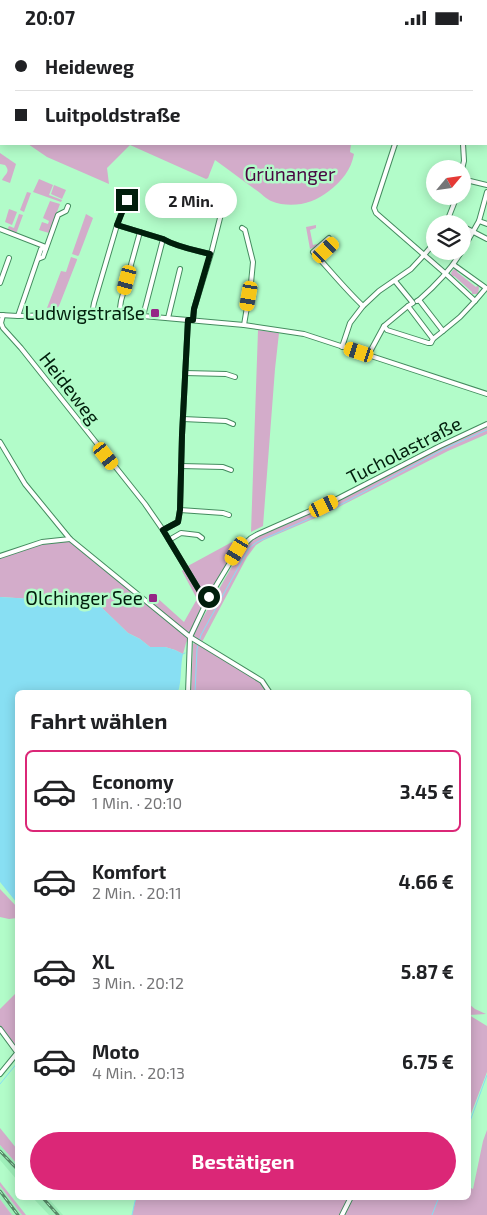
<!DOCTYPE html>
<html lang="de">
<head>
<meta charset="utf-8">
<style>
	:root { --surface:#fff; --page:#f6f6f6; --text:#202124; --muted:#757577; --line:#e0e0e0; --accent:#db2777 }
	body { margin:0; font-family:"Exo 2",sans-serif; background:var(--page); color:var(--text); height:100vh; display:flex; flex-direction:column; font-size:19px; white-space:nowrap }
	* { box-sizing:border-box; margin:0 }
	p { font-size:16px; color:var(--muted) }
	.icon { flex:none; width:28px; height:28px; fill:none; stroke:currentColor; stroke-width:2; stroke-linecap:round; stroke-linejoin:round }
	.map { position:relative; flex:1; overflow:hidden }
	.details { position:absolute; left:15px; top:655px; width:456px; height:510px; display:flex; flex-direction:column; background:var(--surface); border-radius:8px; box-shadow:0 2px 12px #0003 }
	.details>* { flex:none }
	.guide { position:absolute; left:0px; top:0px; width:488px; height:110px; box-shadow:0 2px 12px #0003; display:grid; align-content:center; height:110px; padding:0 15px; background:var(--surface) }
	.needle { width:32px; rotate:61deg }
	.fabs { position:absolute; left:426px; top:125px; display:grid; gap:10px }
	.fabs a { display:grid; place-items:center; width:45px; height:45px; border-radius:50%; background:var(--surface); box-shadow:0 2px 12px #0003; font-size:25px }
	.end { position:absolute; width:22px; height:22px; margin:-11px; border:6px solid #011e0c; background:#fff; box-shadow:0 0 0 2px #fff }
	.from { border-radius:50% }
	.bubble { position:absolute; height:35px; border-radius:18px; background:var(--surface); box-shadow:0 2px 12px #0003; font-size:16px; font-weight:700; line-height:35px; text-align:center }
	.car { position:absolute; width:15px; height:30px; margin:-15px -8px; border-radius:6px; box-shadow:0 0 4px 1px #0007; background:linear-gradient(#f5c518 24%,#345 0 40%,#f5c518 0 76%,#345 0 86%,#f5c518 0) }
	.guide b { display:flex; align-items:center; gap:18px; height:48px; font-size:19px }
	.guide b+b { border-top:1px solid var(--line) }
	.guide i { width:12px; height:12px; background:var(--text) }
	ul { padding:0; list-style:none }
	li { display:flex; align-items:center; gap:15px; height:82px; margin:0 10px 8px; padding:0 5px; border:2px solid transparent; border-radius:8px }
	li div { flex:1 }
	li b { display:block; font-size:19px }
	li em { font-style:normal; font-weight:700 }
	li.current { border-color:var(--accent) }
	li>.icon { width:45px; height:45px; stroke-width:1.5 }
	h2 { padding:0 15px; font-size:22px; line-height:60px }
	.primary-button { display:flex; gap:10px; margin-top:auto; padding:10px 15px }
	.primary-button a { flex:1; height:58px; border-radius:30px; background:var(--accent); color:#fff; font-size:20px; font-weight:700; line-height:58px; text-align:center }
	.status { display:flex; justify-content:space-between; align-items:center; height:35px; padding:0 25px; background:var(--surface); direction:ltr }
	.status svg { height:14px; fill:currentColor }
	.map>svg:first-child { display:block }
	.built { fill:#9ff0ba }
	.green { fill:#d3acca }
	.water { fill:#88dff3 }
	.lines { fill:none; stroke-linecap:round; stroke-linejoin:round }
	.stream { stroke:#88dff3; stroke-width:1 }
	.street-casing { stroke:#448c5f; stroke-width:6 }
	.street { stroke:#fff; stroke-width:4 }
	.rail-casing { stroke:#578a68; stroke-width:3 }
	.rail { stroke:#b2fcc9; stroke-width:1; stroke-dasharray:4; stroke-linecap:butt }
	.route { stroke:#011e0c; stroke-width:6 }
	.poi-dot { fill:#952686; stroke:#b2fcc9; stroke-width:2 }
	.labels { text-anchor:middle; stroke-width:5; stroke-linejoin:round; paint-order:stroke }
	.park-label { font-size:19px; fill:#480540; stroke:#b2fcc9 }
	.poi-label { font-size:19px; fill:#011e0c; stroke:#b2fcc9; text-anchor:end }
	.street-label { font-size:19px; fill:#011e0c; stroke:#b2fcc9 }
</style>
</head>
<body>
<div class="status"><b>20:07</b><svg viewBox="0 0 49 12"><path d="M0 12V9h3v3zM5 12V6h3v6zM10 12V3h3v9zM15 12V0h3v12zM26 1h20v11H26zM47 4h2v5h-2z"/></svg></div>
<div class="map">
<svg width="487" height="1180" viewBox="0 0 487 1180">
	<rect width="100%" height="100%" fill="#b2fcc9"/>
	<g class="built">
		<path d="M0,1110L17,1129V1145L0,1125Z"/>
		<path d="M0,1151L22,1180H12L0,1164Z"/>
		<path d="M33,1163H48L63,1180H49Z"/>
	</g>
	<g class="green">
		<rect x="0" y="8" width="1" height="82"/>
		<path d="M28,109H351L350,117L354,119C351,135 342,146 329,156C313,169 291,174 271,166C266,164 261,158 256,155C242,145 229,135 215,125L208,143L206,144L130,110L107,133L109,149L47,122Z"/>
		<path d="M0,118L16,129L10,148L2,145C5,139 11,137 5,130L0,129Z"/>
		<path d="M39,144L53,150L49,160L62,165L61,167L33,157Z"/>
		<path d="M54,150L66,155L62,164L51,159Z"/>
		<path d="M27,157L31,158L24,177L20,175Z"/>
		<path d="M50,166L60,169L49,198L39,195L42,187L48,189L49,186L43,183Z"/>
		<path d="M9,174L17,177L12,190L5,187Z"/>
		<path d="M19,179L23,180L16,199L7,195L9,191L14,193Z"/>
		<path d="M86,179L93,183L79,220L78,221L72,219Z"/>
		<path d="M316,190V193L310,195L313,210L317,209V211L310,214L306,192Z"/>
		<path d="M71,222L77,224V225L59,271L57,273H47L61,236L66,237Z"/>
		<path d="M455,234L458,235L457,237L476,252L478,250L479,253L478,259H472V257L454,241L452,242L451,238L453,235Z"/>
		<path d="M258,295L279,298L275,334L263,491L251,497Z"/>
		<path d="M487,391V399L448,416L327,478L264,505L256,510L247,522L202,607L194,602L193,600L239,519L247,509L254,503L301,483L456,405Z"/>
		<path d="M70,504L145,565L154,560L184,587L197,564L182,536L186,532L232,507L237,516L208,564L186,608L183,619L175,615L165,612H150L140,604L128,598L97,568L0,562V521L42,507Z"/>
		<path d="M197,606L262,646L270,658H191L193,609Z"/>
		<path d="M0,854L17,872V883L9,884L0,882Z"/>
		<path d="M17,957L18,1013L16,1015L0,993V974Z"/>
		<path d="M469,969L475,974L486,979L469,980L487,991V1037L469,1084Z"/>
		<path d="M0,1093L17,1114V1129L0,1110Z"/>
		<path d="M487,1095V1180H132L136,1163L469,1162V1152L473,1154L483,1106Z"/>
		<path d="M0,1147L26,1180H22L0,1151Z"/>
		<path d="M0,1164L12,1180H0Z"/>
	</g>
	<path class="water" d="M0,562L97,568L128,598L140,604L150,612H165L175,615L183,619C180,632 182,645 178,657L18,658L17,868L0,847Z"/>
	<g class="lines">
		<g class="stream">
			<path d="M183,619L185,618"/>
			<path d="M195,658L197,614L201,600L249,513L257,507L338,471L446,413L487,395"/>
			<path d="M0,1049L18,1027"/>
			<path d="M469,1089L487,1040"/>
			<path d="M132,1180L136,1162"/>
			<path d="M432,1180L439,1162"/>
		</g>
		<defs>
			<g id="street">
				<path d="M440,0V1"/>
				<path d="M128,1V0"/>
				<path d="M292,1V0"/>
				<path d="M314,1L315,0"/>
				<path d="M341,1V0"/>
				<path d="M365,1V0"/>
				<path d="M387,1V0"/>
				<path d="M486,36H487"/>
				<path d="M486,44H487"/>
				<path d="M486,66L487,68"/>
				<path d="M486,96H487"/>
				<path d="M395,109L374,173L376,178L446,239L475,266L460,282L443,296"/>
				<path d="M462,134L464,126L463,109"/>
				<path d="M462,144L487,150"/>
				<path d="M449,184L458,189"/>
				<path d="M479,186L487,189"/>
				<path d="M446,189L457,161"/>
				<path d="M117,190L163,204C177,212 194,215 210,219"/>
				<path d="M462,191L487,204"/>
				<path d="M242,193L245,195L253,227L251,248L244,290"/>
				<path d="M0,194L46,212"/>
				<path d="M462,216L479,186L487,157"/>
				<path d="M318,222L333,208L329,203L313,217C330,235 345,254 363,271"/>
				<path d="M38,224L43,222L58,180L66,176L68,171"/>
				<path d="M454,230L486,253L475,266"/>
				<path d="M0,248L9,223"/>
				<path d="M419,265C436,250 450,236 462,216"/>
				<path d="M417,266L419,265L443,296L433,304"/>
				<path d="M92,279L94,268L117,190L126,166L133,162"/>
				<path d="M0,280L18,281L92,279L143,281L244,290L304,299L487,359"/>
				<path d="M3,280L1,288L3,293L21,313L145,469L163,495L202,560L208,564"/>
				<path d="M119,280L121,266L140,197"/>
				<path d="M18,281L41,214L46,213"/>
				<path d="M143,281L163,204"/>
				<path d="M168,283L180,234"/>
				<path d="M193,285L194,274L212,215L221,179"/>
				<path d="M384,291L387,295L428,308H431L433,304L408,271L413,268L395,246"/>
				<path d="M342,312L350,288L363,271L379,256L411,234L424,220L435,207"/>
				<path d="M371,315L384,291L408,271"/>
				<path d="M185,338L226,339L235,342"/>
				<path d="M183,384L226,386L233,389"/>
				<path d="M0,407L25,449L70,504L190,602L262,646L270,658"/>
				<path d="M181,431L223,432L231,435"/>
				<path d="M180,475L223,478L229,480"/>
				<path d="M163,495L178,487L180,475L182,400L188,285"/>
				<path d="M169,505L181,498L198,500L202,503"/>
				<path d="M0,521L42,507L70,504"/>
				<path d="M188,658L190,602L208,564L237,516L251,503L258,499L335,465L440,411L487,389"/>
				<path d="M0,994L17,1017"/>
				<path d="M0,1039L18,1017"/>
				<path d="M342,1180L351,1162"/>
			</g>
		</defs>
		<use href="#street" class="street-casing"/>
		<use href="#street" class="street"/>
		<defs>
			<g id="rail">
				<path d="M0,1116L18,1135"/>
				<path d="M0,1156L18,1180"/>
				<path d="M42,1162L58,1180"/>
			</g>
		</defs>
		<use href="#rail" class="rail-casing"/>
		<use href="#rail" class="rail"/>
	</g>
	<g class="lines">
		<path class="route" d="M127,165L117,190L163,204C177,212 194,215 210,219L194,274L193,285H188L182,400L180,475L178,487L163,495L202,560L208,564L209,562"/>
	</g>
	<g class="poi-dot">
		<rect x="150" y="273" width="10" height="10" rx="2.5"/>
		<rect x="148" y="558" width="10" height="10" rx="2.5"/>
	</g>
	<g class="labels">
		<g class="park-label">
			<text x="290" y="146">Grünanger</text>
		</g>
		<g class="poi-label">
			<text x="145" y="285">Ludwigstraße</text>
			<text x="143" y="570">Olchinger See</text>
		</g>
		<g class="street-label">
			<text transform="translate(70 353) rotate(52)" y="7">Heideweg</text>
			<text transform="translate(404 415) rotate(-27)" y="7">Tucholastraße</text>
		</g>
	</g>
</svg>
<div class="fabs">
<a><svg class="needle" viewBox="-14 -14 28 28"><path d="M0-13l5 13h-10z" fill="#e53935"/><path d="M0 13l5-13h-10z" fill="#757577"/></svg></a>
<a><svg class="icon" aria-label="layers" viewBox="0 0 24 24"><path d="M12 4l9 5-9 5-9-5zM3 14l9 5 9-5"/></svg></a>
</div>
<i class="end from" style="left:209px;top:562px"></i>
<i class="end" style="left:127px;top:165px"></i>
<div class="bubble" style="left:145px;top:148px;width:92px">2 Min.</div>
<i class="car" style="left:326px;top:215px;rotate:47deg"></i>
<i class="car" style="left:127px;top:245px;rotate:195deg"></i>
<i class="car" style="left:249px;top:261px;rotate:190deg"></i>
<i class="car" style="left:359px;top:317px;rotate:288deg"></i>
<i class="car" style="left:106px;top:421px;rotate:142deg"></i>
<i class="car" style="left:324px;top:471px;rotate:64deg"></i>
<i class="car" style="left:237px;top:516px;rotate:211deg"></i>
<div class="guide">
<b><i class="from"></i>Heideweg</b>
<b><i></i>Luitpoldstraße</b>
</div>
<section class="details">
<h2>Fahrt wählen</h2>
<ul>
<li class="current"><svg class="icon" aria-label="car" viewBox="0 0 24 24"><path d="M5 17H2v-5l4-1 3-4h7l3 4 3 1v5h-3M9 17h6M6 11h13"/><circle cx="7" cy="17" r="2"/><circle cx="17" cy="17" r="2"/></svg><div><b>Economy</b><p>1 Min. · 20:10</p></div><em>3.45 €</em></li>
<li><svg class="icon" aria-label="car" viewBox="0 0 24 24"><path d="M5 17H2v-5l4-1 3-4h7l3 4 3 1v5h-3M9 17h6M6 11h13"/><circle cx="7" cy="17" r="2"/><circle cx="17" cy="17" r="2"/></svg><div><b>Komfort</b><p>2 Min. · 20:11</p></div><em>4.66 €</em></li>
<li><svg class="icon" aria-label="car" viewBox="0 0 24 24"><path d="M5 17H2v-5l4-1 3-4h7l3 4 3 1v5h-3M9 17h6M6 11h13"/><circle cx="7" cy="17" r="2"/><circle cx="17" cy="17" r="2"/></svg><div><b>XL</b><p>3 Min. · 20:12</p></div><em>5.87 €</em></li>
<li><svg class="icon" aria-label="car" viewBox="0 0 24 24"><path d="M5 17H2v-5l4-1 3-4h7l3 4 3 1v5h-3M9 17h6M6 11h13"/><circle cx="7" cy="17" r="2"/><circle cx="17" cy="17" r="2"/></svg><div><b>Moto</b><p>4 Min. · 20:13</p></div><em>6.75 €</em></li>
</ul>
<div class="primary-button"><a>Bestätigen</a></div>
</section>
</div>
</body>
</html>
